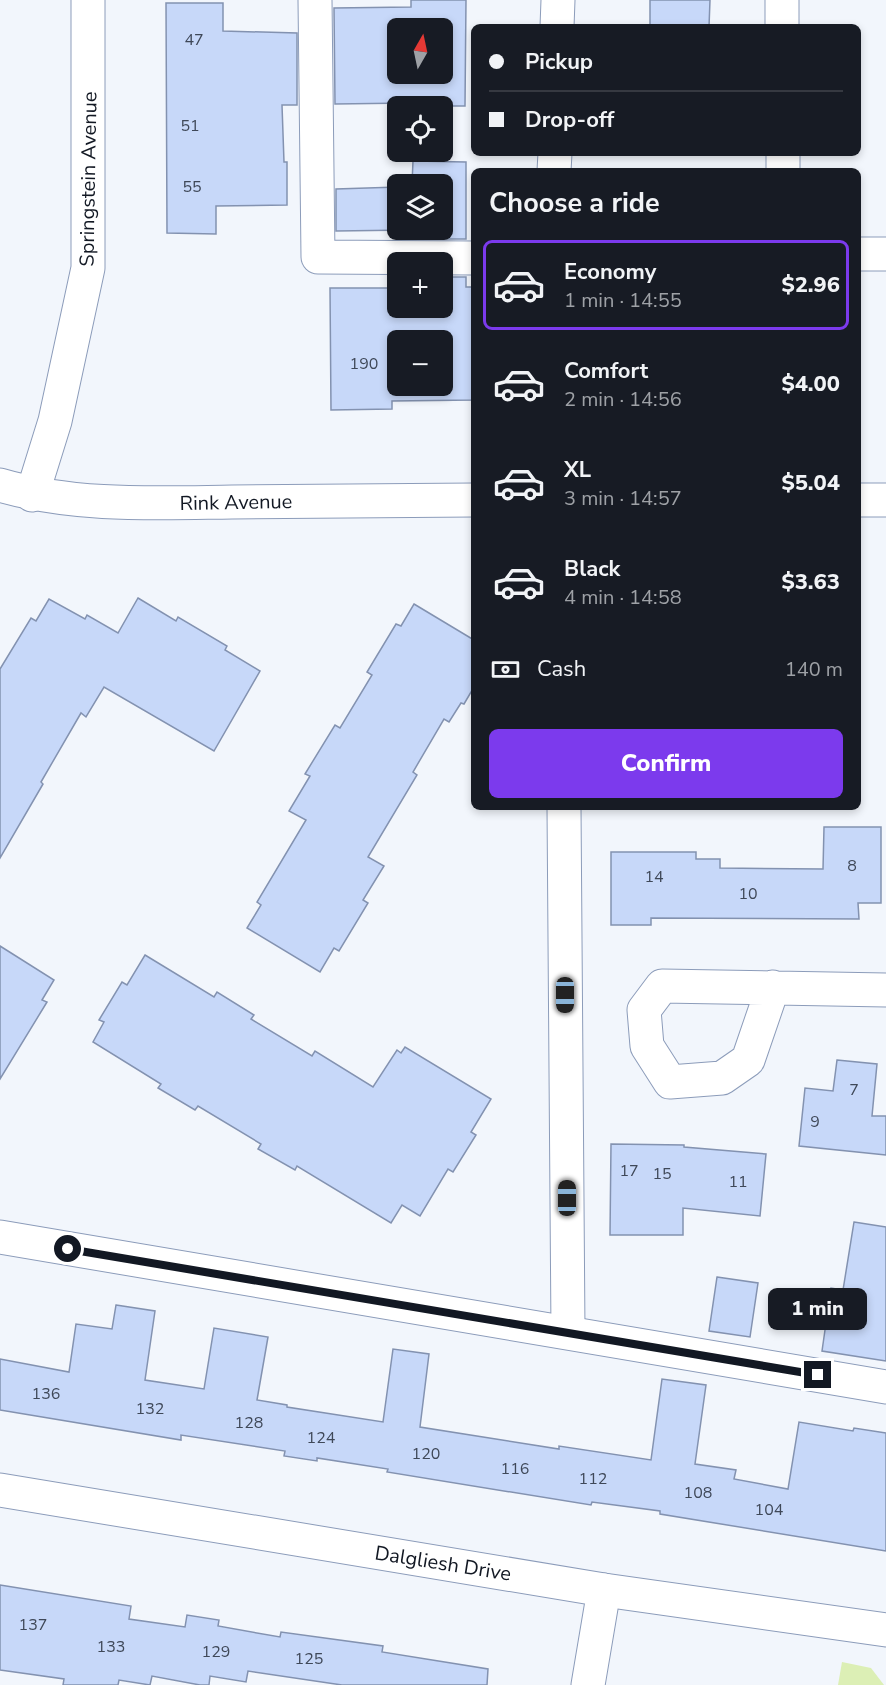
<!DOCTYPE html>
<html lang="en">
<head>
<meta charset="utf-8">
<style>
	:root { --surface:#171b24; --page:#20242c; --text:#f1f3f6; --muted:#9ea1a6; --line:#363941; --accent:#7c3aed }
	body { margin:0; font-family:"Nunito Sans",sans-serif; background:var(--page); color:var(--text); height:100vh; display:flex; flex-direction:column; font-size:22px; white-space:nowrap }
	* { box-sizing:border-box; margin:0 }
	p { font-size:20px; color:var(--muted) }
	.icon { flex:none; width:33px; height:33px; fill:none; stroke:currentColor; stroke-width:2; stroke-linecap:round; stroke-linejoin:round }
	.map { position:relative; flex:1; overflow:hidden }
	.details { position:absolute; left:471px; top:168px; width:390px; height:642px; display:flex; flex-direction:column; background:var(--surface); border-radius:9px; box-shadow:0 3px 9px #0003 }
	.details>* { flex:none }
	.hud { position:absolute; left:471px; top:24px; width:390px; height:132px; border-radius:9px; box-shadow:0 3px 9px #0003; display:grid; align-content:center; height:132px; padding:0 18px; background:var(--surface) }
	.needle { width:39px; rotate:9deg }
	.buttons { position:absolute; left:387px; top:18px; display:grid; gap:12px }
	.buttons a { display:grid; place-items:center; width:66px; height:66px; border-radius:9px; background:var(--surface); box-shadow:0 3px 9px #0003; font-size:30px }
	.end { position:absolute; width:27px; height:27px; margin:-14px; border:8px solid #121823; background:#fff; box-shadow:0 0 0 3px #fff }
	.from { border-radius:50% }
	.bubble { position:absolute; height:42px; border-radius:9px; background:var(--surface); box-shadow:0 3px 9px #0003; font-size:20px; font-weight:800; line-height:42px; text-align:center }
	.car { position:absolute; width:18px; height:36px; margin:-18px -9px; border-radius:8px; box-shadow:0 0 4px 2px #0007; background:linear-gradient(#222 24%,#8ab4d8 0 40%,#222 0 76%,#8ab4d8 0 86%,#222 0) }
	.hud b { display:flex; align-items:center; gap:21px; height:57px; font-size:22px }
	.hud b+b { border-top:2px solid var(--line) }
	.hud i { width:15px; height:15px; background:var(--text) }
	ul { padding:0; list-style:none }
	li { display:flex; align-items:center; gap:18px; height:90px; margin:0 12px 9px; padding:0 6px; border:3px solid transparent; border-radius:9px }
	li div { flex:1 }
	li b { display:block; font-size:22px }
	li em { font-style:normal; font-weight:800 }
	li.active { border-color:var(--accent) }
	li>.icon { width:54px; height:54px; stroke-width:1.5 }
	h2 { padding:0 18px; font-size:27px; line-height:72px }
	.pay { display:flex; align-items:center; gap:15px; height:66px; padding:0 18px; font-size:22px }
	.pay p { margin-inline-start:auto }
	.cta { display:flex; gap:12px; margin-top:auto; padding:12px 18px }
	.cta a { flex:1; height:69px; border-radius:9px; background:var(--accent); color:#fff; font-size:24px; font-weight:800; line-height:69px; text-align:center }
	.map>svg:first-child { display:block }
	.grass { fill:#dcefb5 }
	.building { fill:#c7d8f9; stroke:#8392b0; stroke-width:1.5; fill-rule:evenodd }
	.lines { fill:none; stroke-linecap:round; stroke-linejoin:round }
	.minor-casing { stroke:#8c9cba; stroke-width:35 }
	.minor { stroke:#fff; stroke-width:33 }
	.route { stroke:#121823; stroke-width:8 }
	.labels { text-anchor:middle; stroke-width:5; stroke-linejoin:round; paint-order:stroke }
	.number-label { font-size:16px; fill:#3f4858 }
	.street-label { font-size:20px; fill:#121823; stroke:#fff }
</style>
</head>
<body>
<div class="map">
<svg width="886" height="1685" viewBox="0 0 886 1685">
	<rect width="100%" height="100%" fill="#f2f6fc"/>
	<path class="grass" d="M842,1662L871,1668L884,1685H838Z"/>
	<g class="building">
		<path d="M411,0H466L465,106H409V103L335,104L334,8L411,7ZM398,28H442V74H398Z"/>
		<path d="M650,0H710L709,27H650Z"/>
		<path d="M166,3H223V31L297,33V105H282L284,162H287V205L216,206V234L167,233Z"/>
		<path d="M413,161L466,162V239H413V230H442V184H412Z"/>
		<path d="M398,187V230H409L336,231V189Z"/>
		<path d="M442,277H466V287H474V400L392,401V409L331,410L330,288H398V308H442ZM398,340H442V386H398Z"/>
		<path d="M138,598L176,621L178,617L227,646L225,650L260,671L214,751L104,687L86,717L81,713L41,782L43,784L0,858V669L31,618L36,621L49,599L85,619L87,615L118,633Z"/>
		<path d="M414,604L474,640V687L464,704L461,703L449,722L444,719L413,772L417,775L368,857L384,866L363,900L368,903L339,951L334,948L320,972L247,928L261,905L257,902L306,820L289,811L310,776L305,774L335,725L340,728L372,675L367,672L396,624L401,626Z"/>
		<path d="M824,827H881V903H858L859,919L651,918V925H611V852H696V859H720V868L823,869Z"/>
		<path d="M0,946L54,980L42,1000L47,1002L0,1079Z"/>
		<path d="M145,955L214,997L217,992L254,1015L251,1019L312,1056L315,1051L373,1087L397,1050L401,1053L405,1047L491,1099L471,1132L476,1135L453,1172L448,1169L420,1216L402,1205L391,1223L297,1166L295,1170L258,1149L261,1144L198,1106L195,1110L158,1088L161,1084L93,1042L104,1022L99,1020L122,982L127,985Z"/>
		<path d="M837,1060L877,1064L872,1116H886V1155L799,1146L805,1088L833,1091Z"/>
		<path d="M611,1144L684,1145V1147L766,1154L760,1216L683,1208V1235H610Z"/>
		<path d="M854,1222L886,1227V1361L822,1351L831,1288L843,1290Z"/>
		<path d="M717,1277L758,1283L750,1337L709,1331Z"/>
		<path d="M116,1305L155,1311L145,1380L204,1389L214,1328L268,1337L257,1400L287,1405V1407L383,1422L393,1349L429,1354L420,1427L559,1449V1446L651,1460L662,1379L706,1385L695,1464L736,1470L734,1479L788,1489L799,1422L853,1431L854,1428L886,1433V1551L660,1514V1511L592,1502L591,1505L387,1472L388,1469L317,1458V1461L284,1456L285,1451L181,1435V1440L0,1410V1359L69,1372L76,1324L112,1329Z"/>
		<path d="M0,1585L131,1606L129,1619L185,1627L187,1615L219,1620L218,1626L280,1637L281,1632L383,1646L382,1652L488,1669L487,1685H342L248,1671L246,1682L210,1676L209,1685H200L152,1676L150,1685L119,1680L118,1685H63L64,1679L0,1670Z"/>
	</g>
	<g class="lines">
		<defs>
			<g id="minor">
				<path d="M315,0L318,257L474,258"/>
				<path d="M782,0V27"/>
				<path d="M557,27L558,0"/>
				<path d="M783,153V171"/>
				<path d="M554,171L555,153"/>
				<path d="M858,254H886"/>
				<path d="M0,485C75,507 154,503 232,502C312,501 393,501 474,500"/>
				<path d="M32,495L55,421L88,268V0"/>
				<path d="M858,500H886"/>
				<path d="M564,807L568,1332"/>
				<path d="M773,987L748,1060L722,1078L670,1082L647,1046L644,1010L662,986L886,990"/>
				<path d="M0,1237L886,1387"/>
				<path d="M0,1490L604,1590L886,1630"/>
				<path d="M588,1685L604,1590"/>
			</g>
		</defs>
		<use href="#minor" class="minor-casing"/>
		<use href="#minor" class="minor"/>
	</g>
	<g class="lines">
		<path class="route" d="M68,1249L818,1375"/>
	</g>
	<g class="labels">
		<g class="number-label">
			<text x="194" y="45">47</text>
			<text x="190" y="131">51</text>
			<text x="192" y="192">55</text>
			<text x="364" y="369">190</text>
			<text x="852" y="871">8</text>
			<text x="654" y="882">14</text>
			<text x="748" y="899">10</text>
			<text x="854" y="1095">7</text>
			<text x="815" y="1127">9</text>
			<text x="629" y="1176">17</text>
			<text x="662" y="1179">15</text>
			<text x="738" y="1187">11</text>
			<text x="46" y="1399">136</text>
			<text x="150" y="1414">132</text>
			<text x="249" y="1428">128</text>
			<text x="321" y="1443">124</text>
			<text x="426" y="1459">120</text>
			<text x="515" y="1474">116</text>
			<text x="593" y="1484">112</text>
			<text x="698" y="1498">108</text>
			<text x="769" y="1515">104</text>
			<text x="33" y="1630">137</text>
			<text x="111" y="1652">133</text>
			<text x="216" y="1657">129</text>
			<text x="309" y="1664">125</text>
		</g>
		<g class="street-label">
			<text transform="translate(88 179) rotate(-89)" y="7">Springstein Avenue</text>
			<text transform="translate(236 502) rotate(-1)" y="7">Rink Avenue</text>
			<text transform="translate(443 1563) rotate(9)" y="7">Dalgliesh Drive</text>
		</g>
	</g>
</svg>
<div class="buttons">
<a><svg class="needle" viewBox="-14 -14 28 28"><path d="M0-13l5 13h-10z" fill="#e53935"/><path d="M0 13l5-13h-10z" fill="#9ea1a6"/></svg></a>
<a><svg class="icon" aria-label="locate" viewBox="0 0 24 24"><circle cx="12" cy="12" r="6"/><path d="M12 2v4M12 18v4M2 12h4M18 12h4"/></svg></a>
<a><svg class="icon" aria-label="layers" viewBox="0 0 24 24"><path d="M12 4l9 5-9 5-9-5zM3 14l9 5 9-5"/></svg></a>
<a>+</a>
<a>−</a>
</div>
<i class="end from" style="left:68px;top:1249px"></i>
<i class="end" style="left:818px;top:1375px"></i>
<div class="bubble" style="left:768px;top:1288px;width:99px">1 min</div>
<i class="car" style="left:565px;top:995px;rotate:180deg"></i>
<i class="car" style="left:567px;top:1198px;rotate:0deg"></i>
<div class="hud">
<b><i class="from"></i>Pickup</b>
<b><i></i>Drop-off</b>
</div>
<section class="details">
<h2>Choose a ride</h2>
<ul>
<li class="active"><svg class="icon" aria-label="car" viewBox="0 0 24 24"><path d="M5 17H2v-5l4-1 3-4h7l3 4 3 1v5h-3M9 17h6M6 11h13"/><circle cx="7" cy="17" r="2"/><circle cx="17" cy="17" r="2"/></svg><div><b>Economy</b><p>1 min · 14:55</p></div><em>$2.96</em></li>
<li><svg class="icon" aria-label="car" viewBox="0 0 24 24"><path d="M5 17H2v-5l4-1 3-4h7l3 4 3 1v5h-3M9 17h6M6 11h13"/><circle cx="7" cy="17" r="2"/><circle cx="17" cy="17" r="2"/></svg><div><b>Comfort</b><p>2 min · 14:56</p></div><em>$4.00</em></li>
<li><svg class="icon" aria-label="car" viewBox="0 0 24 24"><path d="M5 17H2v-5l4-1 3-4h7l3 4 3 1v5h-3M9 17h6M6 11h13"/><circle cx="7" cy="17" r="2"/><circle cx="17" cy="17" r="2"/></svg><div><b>XL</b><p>3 min · 14:57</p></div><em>$5.04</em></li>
<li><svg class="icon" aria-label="car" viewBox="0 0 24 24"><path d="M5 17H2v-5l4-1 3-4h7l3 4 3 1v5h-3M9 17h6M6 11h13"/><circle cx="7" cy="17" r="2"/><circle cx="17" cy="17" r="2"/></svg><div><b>Black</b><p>4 min · 14:58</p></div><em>$3.63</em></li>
</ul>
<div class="pay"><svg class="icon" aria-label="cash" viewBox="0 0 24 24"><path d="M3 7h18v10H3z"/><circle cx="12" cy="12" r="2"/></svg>Cash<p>140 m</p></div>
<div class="cta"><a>Confirm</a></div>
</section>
</div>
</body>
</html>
